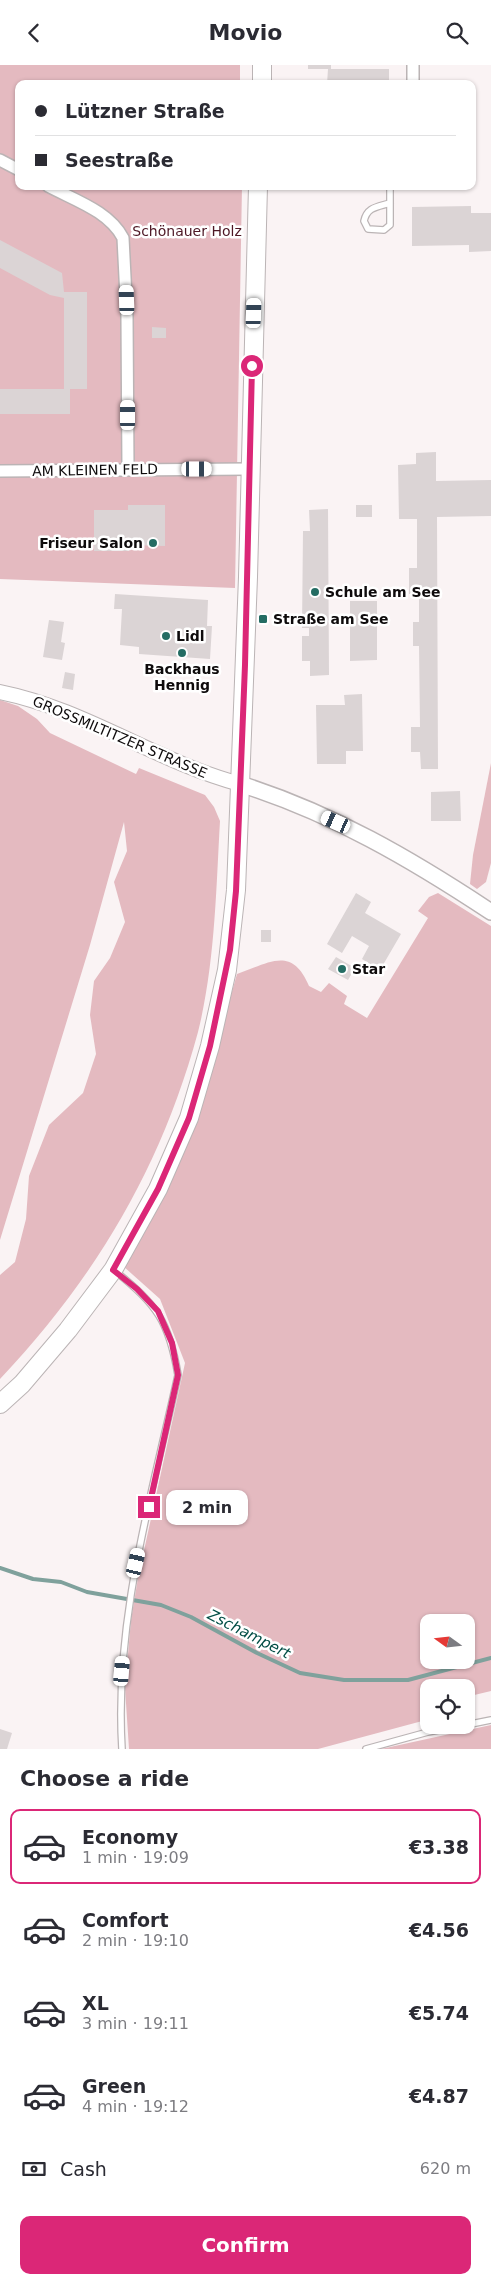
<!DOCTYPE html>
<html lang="en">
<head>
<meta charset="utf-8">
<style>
	:root { --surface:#fff; --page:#f7f7f7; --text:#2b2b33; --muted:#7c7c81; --line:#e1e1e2; --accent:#db2777 }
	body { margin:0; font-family:"DejaVu Sans",sans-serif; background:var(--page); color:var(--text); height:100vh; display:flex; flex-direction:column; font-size:19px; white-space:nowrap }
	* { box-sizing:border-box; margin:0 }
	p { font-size:16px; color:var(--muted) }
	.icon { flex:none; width:28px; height:28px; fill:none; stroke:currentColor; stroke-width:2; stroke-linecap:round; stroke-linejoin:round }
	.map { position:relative; height:1684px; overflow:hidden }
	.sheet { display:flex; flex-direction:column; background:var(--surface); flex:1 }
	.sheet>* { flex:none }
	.guide { position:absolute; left:15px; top:15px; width:461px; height:110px; border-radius:10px; box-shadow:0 1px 4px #0004; display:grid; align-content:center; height:110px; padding:0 20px; background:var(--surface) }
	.needle { width:32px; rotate:285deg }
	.tools { position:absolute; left:420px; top:1549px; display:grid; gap:10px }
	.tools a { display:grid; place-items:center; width:55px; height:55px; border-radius:10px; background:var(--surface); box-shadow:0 1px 4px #0004; font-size:25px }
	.end { position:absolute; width:22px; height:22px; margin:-11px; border:6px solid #db2777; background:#fff; box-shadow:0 0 0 2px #fff }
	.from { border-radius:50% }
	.bubble { position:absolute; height:35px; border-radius:10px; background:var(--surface); box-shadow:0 1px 4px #0004; font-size:16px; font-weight:700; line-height:35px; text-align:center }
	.car { position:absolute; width:15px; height:30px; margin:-15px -8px; border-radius:6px; box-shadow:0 0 4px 1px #0007; background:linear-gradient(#fff 24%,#345 0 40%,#fff 0 76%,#345 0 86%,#fff 0) }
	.guide b { display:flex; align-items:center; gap:18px; height:48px; font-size:19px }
	.guide b+b { border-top:1px solid var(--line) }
	.guide i { width:12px; height:12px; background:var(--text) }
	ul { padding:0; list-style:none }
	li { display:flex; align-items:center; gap:15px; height:75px; margin:0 10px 8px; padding:0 10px; border:2px solid transparent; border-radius:10px }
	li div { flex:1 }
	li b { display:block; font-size:19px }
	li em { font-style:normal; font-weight:700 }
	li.selected { border-color:var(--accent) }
	li>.icon { width:45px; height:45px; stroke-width:1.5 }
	h2 { padding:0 20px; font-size:22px; line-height:60px }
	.pay { display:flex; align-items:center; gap:12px; height:55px; padding:0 20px; font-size:19px }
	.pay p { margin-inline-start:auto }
	.primary-button { display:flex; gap:10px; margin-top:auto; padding:10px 20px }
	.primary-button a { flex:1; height:58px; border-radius:10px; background:var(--accent); color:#fff; font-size:20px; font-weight:700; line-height:58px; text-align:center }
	header { display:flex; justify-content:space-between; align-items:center; height:65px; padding:0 20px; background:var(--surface); font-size:22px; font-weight:700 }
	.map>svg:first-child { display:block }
	.green { fill:#e4bac0; fill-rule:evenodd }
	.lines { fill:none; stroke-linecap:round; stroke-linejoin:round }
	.stream { stroke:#7fa19c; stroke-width:4 }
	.building { fill:#dbd4d5 }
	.service-casing { stroke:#bbb4b5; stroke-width:8 }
	.minor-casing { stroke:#bbb4b5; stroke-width:14 }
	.tertiary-casing { stroke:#bbb4b5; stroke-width:16 }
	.secondary-casing { stroke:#bbb4b5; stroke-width:18 }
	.primary-casing { stroke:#bbb4b5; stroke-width:20 }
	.service { stroke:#fff; stroke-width:5.5 }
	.minor { stroke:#fff; stroke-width:11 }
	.tertiary { stroke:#fff; stroke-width:14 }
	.secondary { stroke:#fff; stroke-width:15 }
	.primary { stroke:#fff; stroke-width:18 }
	.route { stroke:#db2777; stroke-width:6 }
	.poi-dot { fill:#246c63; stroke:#fff; stroke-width:2 }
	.labels { text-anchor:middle; stroke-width:5; stroke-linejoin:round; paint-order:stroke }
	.park-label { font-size:14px; fill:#4d1724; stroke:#fff }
	.street-label { font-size:14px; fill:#0e0b0c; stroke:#fff }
	.poi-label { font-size:14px; font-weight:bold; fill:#0e0b0c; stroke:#fff; text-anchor:start }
	.water-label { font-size:15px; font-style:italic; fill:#024d45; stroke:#fff }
</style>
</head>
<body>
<header><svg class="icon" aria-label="back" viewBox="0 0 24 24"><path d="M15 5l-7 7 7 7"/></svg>Movio<svg class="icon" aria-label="search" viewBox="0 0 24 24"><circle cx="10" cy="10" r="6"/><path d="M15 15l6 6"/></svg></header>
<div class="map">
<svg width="491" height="1684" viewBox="0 0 491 1684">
	<rect width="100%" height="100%" fill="#faf3f4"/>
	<g class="green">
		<path d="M0,0H240V19H19V121H242L235,523L0,514Z"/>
		<path d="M0,635L18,641L37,654L50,668L136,709L139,703L205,730L214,742L220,756C216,826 215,899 198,967C161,1103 96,1212 0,1314V1210L15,1197L26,1154L29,1111L49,1060L83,1028L96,989L90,950L94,916L110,893L125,857L114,817L127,786L124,757L90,880L0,1175Z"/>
		<path d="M491,698V798L486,817L477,824L470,819L473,790Z"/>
		<path d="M438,828L491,861V1626L466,1632V1622H429V1640L423,1642L426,1655L318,1684H129L125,1623L131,1555L138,1513L185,1298L160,1234L123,1201L216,983L237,909C269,898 292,880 309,921L321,927L329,918L347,931L344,939L367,953L428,853L418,846L429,832ZM429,1558H466V1595H429Z"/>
		<path d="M491,1660V1684H381Z"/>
	</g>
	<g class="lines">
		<path class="stream" d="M0,1503L33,1514L61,1517L87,1527L161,1540L191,1552L257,1588L300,1608L344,1615H408L491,1593"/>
	</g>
	<g class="building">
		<path d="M308,0H331V4H389V19H327L328,4H308Z"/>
		<path d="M309,121H367V124L309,125Z"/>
		<path d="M471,141V148H491V186L469,187V180L412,181V142Z"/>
		<path d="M0,175L62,208L64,227H87V324H70V349H0V324H64V233L50,230L0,203Z"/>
		<path d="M152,262L166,263V273H152Z"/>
		<path d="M436,387V416L491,415V451L437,452L438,704H421L420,687H411V662H420L419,581H413V557H419V529H409V503H417V454H399L398,400L416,399V388Z"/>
		<path d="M128,440H165V481L129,480V486H94V445H128Z"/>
		<rect x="356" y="440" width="16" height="12"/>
		<path d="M328,444L329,610L310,611V596H302V571H309V563H302L303,466H310L309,445Z"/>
		<path d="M115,529L208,535L207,561H212L210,594L139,589V582L120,580L122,544H114Z"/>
		<path d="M350,536H377V595L350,596Z"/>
		<path d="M49,555L64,557L61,577L65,578L62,595L43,592Z"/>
		<path d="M65,607L75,609L73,625L62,623Z"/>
		<path d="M362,629L363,686H346V699H317L316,640H345L344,630Z"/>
		<path d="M460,726L461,756H431V727Z"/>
		<path d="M356,828L371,837L365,848L401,869L380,905L362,894L369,881L352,871L342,888L327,879Z"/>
		<rect x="261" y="865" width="10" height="12"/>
		<path d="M336,892L355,903L348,915L328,904Z"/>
		<path d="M0,1664L12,1668L7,1684H0Z"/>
	</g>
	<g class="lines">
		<defs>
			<g id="service">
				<path d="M390,138C377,142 367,142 364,156L368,164L384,165L390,160V121"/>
				<path d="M115,1206C157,1240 169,1256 178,1310C151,1434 114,1557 122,1684"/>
				<path d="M466,1660L491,1655"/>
				<path d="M366,1684L428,1667L464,1660"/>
			</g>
			<g id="minor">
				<path d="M413,19V0"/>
				<path d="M0,95L19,105"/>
				<path d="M48,121C74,135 109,146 123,173L127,252L128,404"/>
				<path d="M0,406L249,404"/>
			</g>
			<path id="tertiary" d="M0,627C85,644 157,697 240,719"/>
			<path id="secondary" d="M240,719C332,748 411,794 491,847"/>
			<g id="primary">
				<path d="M262,19V0"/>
				<path d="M0,1339L22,1319L68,1265L113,1205L158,1124L189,1053L210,981L227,905L236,825L248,512L258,121"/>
			</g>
		</defs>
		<use href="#service" class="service-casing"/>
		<use href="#minor" class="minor-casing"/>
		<use href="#tertiary" class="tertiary-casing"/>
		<use href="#secondary" class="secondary-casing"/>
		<use href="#primary" class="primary-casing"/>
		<use href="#service" class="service"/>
		<use href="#minor" class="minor"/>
		<use href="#tertiary" class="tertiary"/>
		<use href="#secondary" class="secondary"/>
		<use href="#primary" class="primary"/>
	</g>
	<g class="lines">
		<path class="route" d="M149,1442L178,1310L172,1278L158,1246L137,1224L113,1205L158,1124L189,1053L210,981L230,885L236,826L245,600L252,301"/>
	</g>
	<g class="poi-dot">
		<circle cx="153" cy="478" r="5"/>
		<circle cx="315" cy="527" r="5"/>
		<rect x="258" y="549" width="10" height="10" rx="2.5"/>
		<circle cx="166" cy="571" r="5"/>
		<circle cx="182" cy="588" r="5"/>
		<circle cx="342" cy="904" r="5"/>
	</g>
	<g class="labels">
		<g class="park-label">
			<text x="187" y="171">Schönauer Holz</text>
		</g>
		<g class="street-label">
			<text transform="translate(95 405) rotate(-1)" y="5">AM KLEINEN FELD</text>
			<text transform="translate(120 672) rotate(23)" y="5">GROSSMILTITZER STRASSE</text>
		</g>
		<g class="poi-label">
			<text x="143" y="483" text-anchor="end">Friseur Salon</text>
			<text x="325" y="532">Schule am See</text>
			<text x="273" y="559">Straße am See</text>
			<text x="176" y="576">Lidl</text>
			<text x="182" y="609" text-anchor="middle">Backhaus<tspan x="182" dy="16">Hennig</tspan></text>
			<text x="352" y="909">Star</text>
		</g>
		<g class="water-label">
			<text transform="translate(249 1569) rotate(27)" y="5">Zschampert</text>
		</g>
	</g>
</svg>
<div class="tools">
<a><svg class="needle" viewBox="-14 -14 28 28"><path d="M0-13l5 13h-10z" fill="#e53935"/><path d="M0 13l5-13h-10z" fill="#7c7c81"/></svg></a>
<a><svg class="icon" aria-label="locate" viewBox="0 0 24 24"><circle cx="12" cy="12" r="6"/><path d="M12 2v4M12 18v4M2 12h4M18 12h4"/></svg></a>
</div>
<i class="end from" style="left:252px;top:301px"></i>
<i class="end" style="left:149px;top:1442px"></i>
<div class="bubble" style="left:166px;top:1425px;width:82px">2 min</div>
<i class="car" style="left:127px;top:235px;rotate:358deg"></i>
<i class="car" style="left:254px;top:248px;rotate:2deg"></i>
<i class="car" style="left:128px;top:350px;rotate:0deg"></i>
<i class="car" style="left:197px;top:404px;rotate:90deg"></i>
<i class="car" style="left:336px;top:757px;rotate:294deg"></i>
<i class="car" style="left:136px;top:1498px;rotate:13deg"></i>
<i class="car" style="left:122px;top:1606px;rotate:5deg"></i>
<div class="guide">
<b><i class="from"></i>Lützner Straße</b>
<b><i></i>Seestraße</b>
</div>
</div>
<section class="sheet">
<h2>Choose a ride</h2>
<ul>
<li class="selected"><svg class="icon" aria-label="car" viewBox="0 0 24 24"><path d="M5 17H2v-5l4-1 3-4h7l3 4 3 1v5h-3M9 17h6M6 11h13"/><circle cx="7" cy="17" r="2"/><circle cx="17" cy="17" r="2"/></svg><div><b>Economy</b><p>1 min · 19:09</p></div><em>€3.38</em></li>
<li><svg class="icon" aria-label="car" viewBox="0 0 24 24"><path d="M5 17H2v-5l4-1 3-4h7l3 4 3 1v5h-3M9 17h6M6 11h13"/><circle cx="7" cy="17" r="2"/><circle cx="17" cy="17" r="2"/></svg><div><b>Comfort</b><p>2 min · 19:10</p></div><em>€4.56</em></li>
<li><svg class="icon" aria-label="car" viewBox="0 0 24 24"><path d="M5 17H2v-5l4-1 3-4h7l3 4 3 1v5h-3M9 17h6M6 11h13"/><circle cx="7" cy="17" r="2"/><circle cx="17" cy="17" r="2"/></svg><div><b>XL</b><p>3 min · 19:11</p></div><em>€5.74</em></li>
<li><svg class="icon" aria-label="car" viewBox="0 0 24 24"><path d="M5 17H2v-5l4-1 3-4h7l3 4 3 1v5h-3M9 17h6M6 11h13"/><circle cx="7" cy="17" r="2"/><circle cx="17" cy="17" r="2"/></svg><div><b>Green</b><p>4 min · 19:12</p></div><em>€4.87</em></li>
</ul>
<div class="pay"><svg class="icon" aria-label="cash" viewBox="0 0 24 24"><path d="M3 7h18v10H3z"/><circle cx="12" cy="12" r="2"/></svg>Cash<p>620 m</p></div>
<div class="primary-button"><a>Confirm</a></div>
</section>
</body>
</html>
